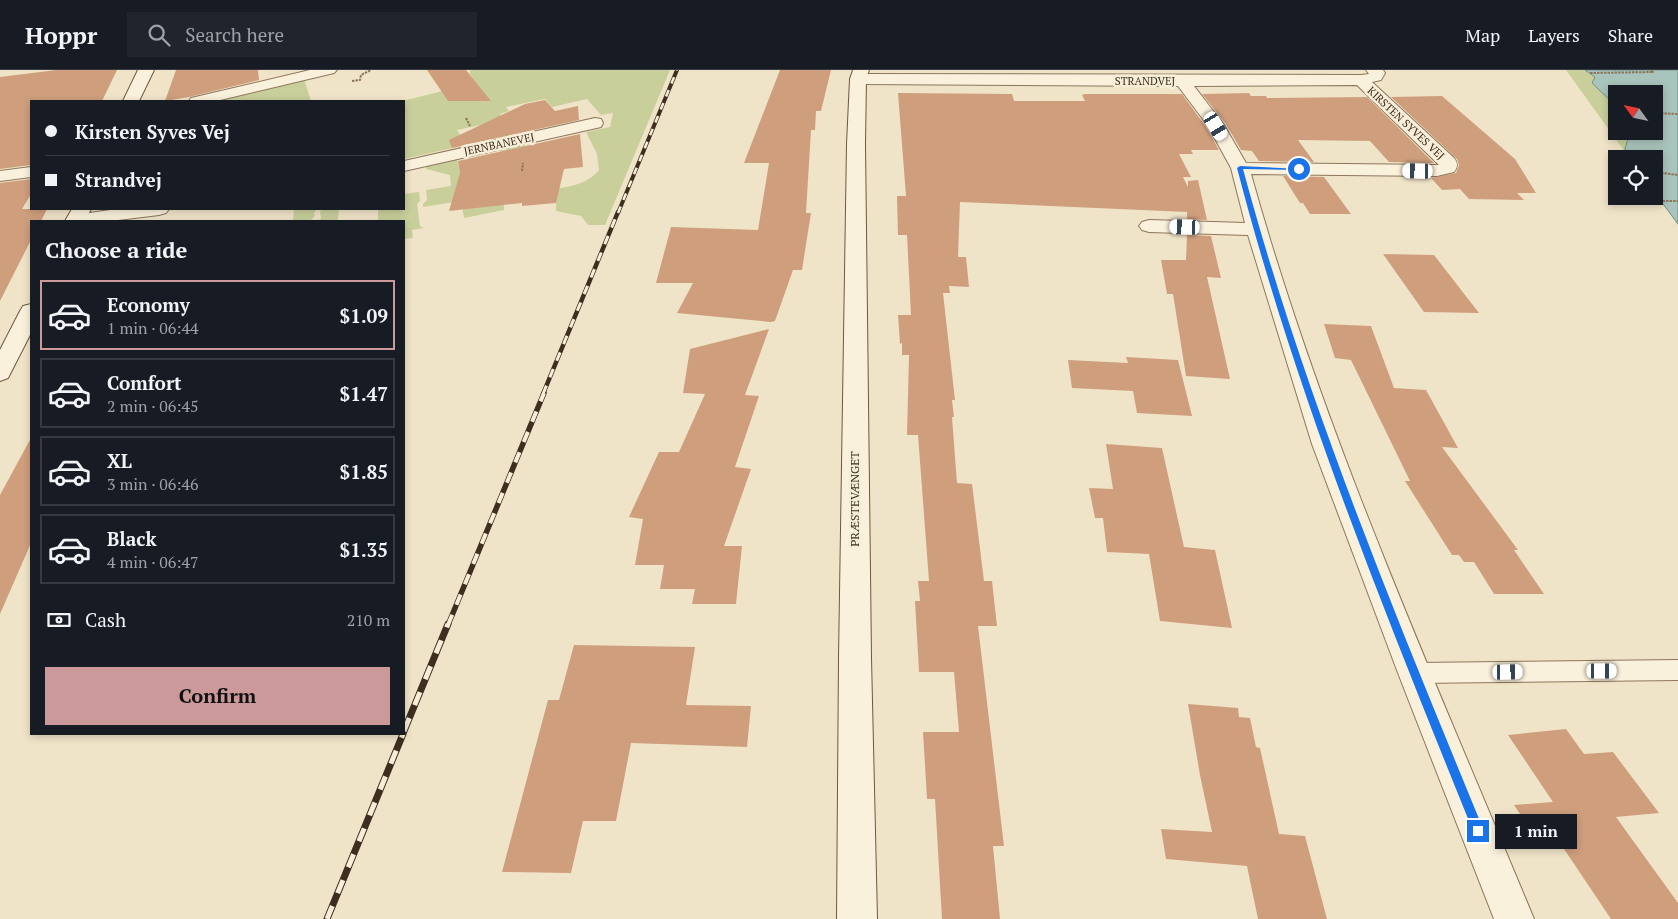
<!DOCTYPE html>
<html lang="en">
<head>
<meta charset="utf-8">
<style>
	:root { --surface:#171b24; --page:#20242c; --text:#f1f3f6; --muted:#9ea1a6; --line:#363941; --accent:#cc999b }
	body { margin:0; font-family:"PT Serif",serif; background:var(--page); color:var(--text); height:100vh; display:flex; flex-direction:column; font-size:19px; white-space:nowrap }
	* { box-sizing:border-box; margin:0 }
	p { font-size:16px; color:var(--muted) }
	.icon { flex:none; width:28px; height:28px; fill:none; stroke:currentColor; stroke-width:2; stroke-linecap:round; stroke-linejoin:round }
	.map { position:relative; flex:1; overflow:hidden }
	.sheet { position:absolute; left:30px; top:150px; width:375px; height:515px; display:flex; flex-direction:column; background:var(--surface); border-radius:0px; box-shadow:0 2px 8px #0003 }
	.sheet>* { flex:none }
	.top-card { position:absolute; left:30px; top:30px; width:375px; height:110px; border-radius:0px; box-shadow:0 2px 8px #0003; display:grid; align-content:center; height:110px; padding:0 15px; background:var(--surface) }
	.needle { width:32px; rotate:303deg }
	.controls { position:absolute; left:1608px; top:15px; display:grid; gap:10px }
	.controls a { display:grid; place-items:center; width:55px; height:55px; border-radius:0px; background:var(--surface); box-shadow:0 2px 8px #0003; font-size:25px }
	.end { position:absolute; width:22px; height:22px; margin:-11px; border:6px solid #1a73e8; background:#fff; box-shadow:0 0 0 2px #fff }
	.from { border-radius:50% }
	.bubble { position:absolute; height:35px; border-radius:0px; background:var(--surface); box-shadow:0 2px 8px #0003; font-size:16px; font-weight:600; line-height:35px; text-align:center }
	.car { position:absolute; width:15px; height:30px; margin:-15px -8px; border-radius:6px; box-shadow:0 0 4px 1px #0007; background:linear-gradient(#fff 24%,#345 0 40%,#fff 0 76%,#345 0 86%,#fff 0) }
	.top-card b { display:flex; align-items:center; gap:18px; height:48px; font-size:19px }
	.top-card b+b { border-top:1px solid var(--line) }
	.top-card i { width:12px; height:12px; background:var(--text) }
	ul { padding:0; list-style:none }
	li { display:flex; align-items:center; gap:15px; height:70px; margin:0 10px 8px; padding:0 5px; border:2px solid var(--line); border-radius:0px }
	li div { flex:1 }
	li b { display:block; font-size:19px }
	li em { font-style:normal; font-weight:600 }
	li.active { border-color:var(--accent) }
	li>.icon { width:45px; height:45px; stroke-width:1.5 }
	h2 { padding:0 15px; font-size:22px; line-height:60px }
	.pay { display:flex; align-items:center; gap:12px; height:55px; padding:0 15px; font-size:19px }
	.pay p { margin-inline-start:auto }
	.primary-button { display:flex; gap:10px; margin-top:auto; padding:10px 15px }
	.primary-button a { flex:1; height:58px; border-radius:0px; background:var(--accent); color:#111; font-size:20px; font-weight:600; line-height:58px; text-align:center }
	header { display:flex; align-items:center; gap:30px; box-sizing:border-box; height:70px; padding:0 25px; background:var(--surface); border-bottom:1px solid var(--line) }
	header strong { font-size:24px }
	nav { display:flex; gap:28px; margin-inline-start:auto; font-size:18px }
	.search { width:350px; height:45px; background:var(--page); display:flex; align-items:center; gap:12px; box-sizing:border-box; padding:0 18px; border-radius:0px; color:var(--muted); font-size:19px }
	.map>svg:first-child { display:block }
	.green { fill:#c9cf9b; fill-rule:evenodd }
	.water { fill:#a9c4bc; stroke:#6f938a }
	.building { fill:#cf9f7d }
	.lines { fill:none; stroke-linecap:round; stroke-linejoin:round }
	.lane-casing { stroke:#8d765c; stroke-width:2 }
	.street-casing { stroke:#8d765c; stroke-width:2 }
	.secondary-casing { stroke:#6f573f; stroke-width:2 }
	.path { stroke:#8d765c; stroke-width:2; stroke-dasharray:2.5 1; stroke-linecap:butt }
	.lane { fill:#faf1dc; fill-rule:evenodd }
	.street { fill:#faf1dc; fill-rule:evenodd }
	.secondary { fill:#faf1dc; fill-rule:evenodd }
	.rail-far3-casing { stroke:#3d2e20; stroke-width:4 }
	.rail-far2-casing { stroke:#3d2e20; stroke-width:4.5 }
	.rail-far1-casing { stroke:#3d2e20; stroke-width:5.5 }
	.rail-casing { stroke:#3d2e20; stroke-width:7 }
	.rail-far3 { stroke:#f7eed8; stroke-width:2.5; stroke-dasharray:7; stroke-linecap:butt }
	.rail-far2 { stroke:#f7eed8; stroke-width:3; stroke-dasharray:9; stroke-linecap:butt }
	.rail-far1 { stroke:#f7eed8; stroke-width:4; stroke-dasharray:11; stroke-linecap:butt }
	.rail { stroke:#f7eed8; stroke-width:5; stroke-dasharray:14; stroke-linecap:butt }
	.route { fill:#1a73e8 }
	.labels { text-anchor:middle; stroke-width:5; stroke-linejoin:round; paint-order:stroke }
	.far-street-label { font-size:11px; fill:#3d2e20; stroke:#f7eed8 }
	.street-label { font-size:12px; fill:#3d2e20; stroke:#f7eed8 }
</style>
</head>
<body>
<header>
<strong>Hoppr</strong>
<div class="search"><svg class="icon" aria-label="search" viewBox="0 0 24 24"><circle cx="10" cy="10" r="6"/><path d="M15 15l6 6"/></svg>Search here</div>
<nav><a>Map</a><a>Layers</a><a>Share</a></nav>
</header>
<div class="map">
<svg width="1678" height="849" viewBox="0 0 1678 849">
	<rect width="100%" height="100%" fill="#f0e4c8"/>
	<g class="green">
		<path d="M470,0H670L605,155H588L581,146L556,141V132L542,120C562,118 585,117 599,100L597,84L586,62L610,57L613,43L601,45L587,29L552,37L545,29L506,37L509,41L500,44L504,50L457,60L466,75L404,89V31H402L476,13L470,4Z"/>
		<path d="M1566,0H1678V155L1654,121V89H1630ZM1616,24H1654V61H1616Z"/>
		<path d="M304,9L311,31H217Z"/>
		<path d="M525,74L524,80L502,101L504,140L464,148L461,131L423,137V134L427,130L426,120L451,116L450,105L426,99V96L457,89L460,103L502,101L501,79Z"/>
		<path d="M419,122L420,131L417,134L420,156L424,158L412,160L413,168L404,169V151H378V139H404V124Z"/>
		<path d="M294,139H317L314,143L315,146L310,151H293Z"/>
		<path d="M326,139H339L338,151H314L321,149L320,141Z"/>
	</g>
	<path class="water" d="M1585,0H1678V154L1654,122V89H1628L1625,79L1630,61H1654V24H1616V36L1592,13L1595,7Z"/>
	<g class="building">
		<path d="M56,0H117L102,31H31V95L0,99V7Z"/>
		<path d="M176,0H258L259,10L189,27L165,31Z"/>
		<path d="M427,0H466L491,31H448Z"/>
		<path d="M780,0H831L821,41H816L815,60H811L806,143H811L802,200H793L775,251L771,252L677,243L693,213H656L671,157L758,160L769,93H744Z"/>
		<path d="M898,23L1012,24L1014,31H1085L1082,25L1085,24H1182L1206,57L1219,80H1191L1193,84H1179L1191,107H1183L1188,117V111L1198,110L1207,150L1187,149V142L960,132L958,187H966L969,217L949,216L950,223H943L955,330H952L954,347H952L957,413L972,414L984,511H992L997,556H978L1004,776H993L1000,849H942L935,729H927L923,662H959L954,602H919L915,531H920L918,511H929L918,365H907L909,285H902V273L900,274L898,245H911L907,165H898L897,126H906Z"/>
		<path d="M1249,23L1251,26H1266L1267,28L1367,27L1434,93L1389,92L1370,71L1298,70L1314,92L1259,91L1252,81L1241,80L1226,54L1202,24Z"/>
		<path d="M1442,26L1515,89L1536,123H1517L1524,130L1469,129L1460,119L1442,120L1431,108L1456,103L1459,95L1457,89L1391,27Z"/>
		<path d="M545,30L555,41L578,36L579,50L452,78L449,70L525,34Z"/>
		<path d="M580,64L583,97L564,99L556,133L522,136V133L449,141L460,103L458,91Z"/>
		<path d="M1283,106L1324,107L1351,144H1310L1303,133H1300Z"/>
		<path d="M31,109V124L22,139H47L41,151H31V170L0,231V113Z"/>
		<path d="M1187,165L1211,166L1221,208L1207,207L1230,309L1186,306L1173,224H1167L1161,190H1186Z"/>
		<path d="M1383,184L1434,185L1479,243L1424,242Z"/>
		<path d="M1324,254L1371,256L1394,318L1426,320L1458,378L1442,377L1518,480H1514L1544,524H1494L1474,492H1464L1459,485H1452L1405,411H1410L1351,290L1335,288Z"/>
		<path d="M769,259L745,325L759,326L735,397L751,399L724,476H742L736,534H692L695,519H660L664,495H635L643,449L629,447L659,382H679L705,324L683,323L690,279Z"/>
		<path d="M1126,287L1178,290L1192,346L1137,343L1133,321L1072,318L1068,290L1128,293Z"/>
		<path d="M31,368V473L0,544V425Z"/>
		<path d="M1106,374L1162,378L1184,477L1215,480L1232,558L1160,551L1149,484L1107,482L1103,448H1095L1089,418L1113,419Z"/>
		<path d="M574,575L695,577L686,635L751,636L747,677L631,673L616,751H583L571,803L502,802L548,630H559Z"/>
		<path d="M1188,634L1238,638L1239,647L1250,648L1256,677L1260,678L1279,764L1305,766L1327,849H1258L1247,796L1166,789L1161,759L1212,762L1200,705Z"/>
		<path d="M1566,659L1584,684L1613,682L1659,743L1616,747L1678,833V849H1611L1556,767L1536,768L1514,735L1553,732L1508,665Z"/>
	</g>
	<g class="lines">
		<defs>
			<path id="lane" d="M1678,590V610L1414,613L1406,610L1402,603L1406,596L1414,593Z"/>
			<g id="street">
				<path d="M310,0H337L334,3L216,31H189L191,28Z"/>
				<path d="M1366,0H1383L1385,3L1381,10L1372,12L1454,88C1458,93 1458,97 1454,102L1437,106L1251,104C1322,360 1432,603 1534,849H1494L1398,603L1312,374L1248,165L1149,162L1142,160L1139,156L1142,152L1149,150L1245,153L1231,98L1208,56L1178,16L858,14L853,12L850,9L853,6L858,4L1361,5L1369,4ZM1357,15L1439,95L1246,93L1224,55L1194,16Z"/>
				<path d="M595,48L601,49L603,53L601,57L404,101V91Z"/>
				<path d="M31,97V107L0,111V101Z"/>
				<path d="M117,139H169L166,143L159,145L110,151L66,150L69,146Z"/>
			</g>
			<g id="secondary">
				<path d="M138,0H154L139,31H123Z"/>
				<path d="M853,0H869L866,9L865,74L871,588L877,849H837L839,588L847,74L850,9Z"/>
				<path d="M72,139H91L85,151H65Z"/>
				<path d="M31,234V263L8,308L0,311V280L20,241L23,236Z"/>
			</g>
		</defs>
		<use href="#lane" class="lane-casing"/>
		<use href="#street" class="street-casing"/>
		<use href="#secondary" class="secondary-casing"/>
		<g class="path">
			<path d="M1590,3L1653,2L1650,0"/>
			<path d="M352,11L360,10L361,5L371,0"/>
			<path d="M1654,43L1678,44"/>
			<path d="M466,48L470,56"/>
			<path d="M522,101L523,93"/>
			<path d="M1654,102L1678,105"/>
			<path d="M1659,131H1678"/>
		</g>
		<use href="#lane" class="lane"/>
		<use href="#street" class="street"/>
		<use href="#secondary" class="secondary"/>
		<defs>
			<path id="rail-far3" d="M618,143L677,0"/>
			<path id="rail-far2" d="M543,324L618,142"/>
			<path id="rail-far1" d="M448,555L544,323"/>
			<g id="rail">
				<path d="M404,661L448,554"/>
				<path d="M327,849L403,664"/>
			</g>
		</defs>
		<use href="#rail-far3" class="rail-far3-casing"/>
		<use href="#rail-far2" class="rail-far2-casing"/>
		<use href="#rail-far1" class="rail-far1-casing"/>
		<use href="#rail" class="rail-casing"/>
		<use href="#rail-far3" class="rail-far3"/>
		<use href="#rail-far2" class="rail-far2"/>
		<use href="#rail-far1" class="rail-far1"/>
		<use href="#rail" class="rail"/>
	</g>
	<path class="route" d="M1240,96L1302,99L1299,100L1243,99C1304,326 1395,544 1484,761L1482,765L1478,766L1474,765L1473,761C1385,543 1296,325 1237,98Z"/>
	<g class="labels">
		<g class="far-street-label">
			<text x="1145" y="15">STRANDVEJ</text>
			<text transform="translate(1406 53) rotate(43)" y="4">KIRSTEN SYVES VEJ</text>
			<text transform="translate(499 74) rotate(-12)" y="4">JERNBANEVEJ</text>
		</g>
		<g class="street-label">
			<text transform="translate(855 429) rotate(-90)" y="4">PRÆSTEVÆNGET</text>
		</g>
	</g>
</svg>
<div class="controls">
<a><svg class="needle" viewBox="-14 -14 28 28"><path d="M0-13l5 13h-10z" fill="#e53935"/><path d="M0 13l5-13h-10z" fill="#9ea1a6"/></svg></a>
<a><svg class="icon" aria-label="locate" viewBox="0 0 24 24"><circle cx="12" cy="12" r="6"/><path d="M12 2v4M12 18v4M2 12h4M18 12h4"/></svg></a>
</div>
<i class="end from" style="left:1299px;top:99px"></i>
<i class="end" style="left:1478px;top:761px"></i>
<div class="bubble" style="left:1495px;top:744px;width:82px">1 min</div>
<i class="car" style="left:1216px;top:56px;rotate:149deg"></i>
<i class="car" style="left:1418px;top:101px;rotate:271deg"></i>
<i class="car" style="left:1185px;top:157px;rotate:272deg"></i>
<i class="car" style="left:1602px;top:601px;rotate:90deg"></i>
<i class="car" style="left:1508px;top:602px;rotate:89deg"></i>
<div class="top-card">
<b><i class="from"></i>Kirsten Syves Vej</b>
<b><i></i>Strandvej</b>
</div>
<section class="sheet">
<h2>Choose a ride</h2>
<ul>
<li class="active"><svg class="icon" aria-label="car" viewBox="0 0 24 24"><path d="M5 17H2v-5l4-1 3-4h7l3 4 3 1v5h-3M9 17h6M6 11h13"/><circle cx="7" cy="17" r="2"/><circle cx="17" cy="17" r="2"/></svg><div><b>Economy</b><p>1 min · 06:44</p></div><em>$1.09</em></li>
<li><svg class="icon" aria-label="car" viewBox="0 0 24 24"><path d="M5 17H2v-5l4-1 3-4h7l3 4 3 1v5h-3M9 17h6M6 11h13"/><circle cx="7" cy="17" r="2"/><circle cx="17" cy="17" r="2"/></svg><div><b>Comfort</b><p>2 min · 06:45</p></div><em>$1.47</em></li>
<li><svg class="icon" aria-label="car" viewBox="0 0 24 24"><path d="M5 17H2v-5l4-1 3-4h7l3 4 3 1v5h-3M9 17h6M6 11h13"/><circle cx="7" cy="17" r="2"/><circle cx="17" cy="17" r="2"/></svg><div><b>XL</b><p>3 min · 06:46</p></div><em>$1.85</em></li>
<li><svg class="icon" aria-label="car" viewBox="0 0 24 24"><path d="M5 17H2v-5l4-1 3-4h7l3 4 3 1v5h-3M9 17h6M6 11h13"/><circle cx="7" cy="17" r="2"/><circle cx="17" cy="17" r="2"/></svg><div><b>Black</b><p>4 min · 06:47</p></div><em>$1.35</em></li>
</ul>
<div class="pay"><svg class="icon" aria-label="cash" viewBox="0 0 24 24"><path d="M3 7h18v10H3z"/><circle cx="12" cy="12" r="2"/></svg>Cash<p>210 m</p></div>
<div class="primary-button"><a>Confirm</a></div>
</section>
</div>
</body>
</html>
